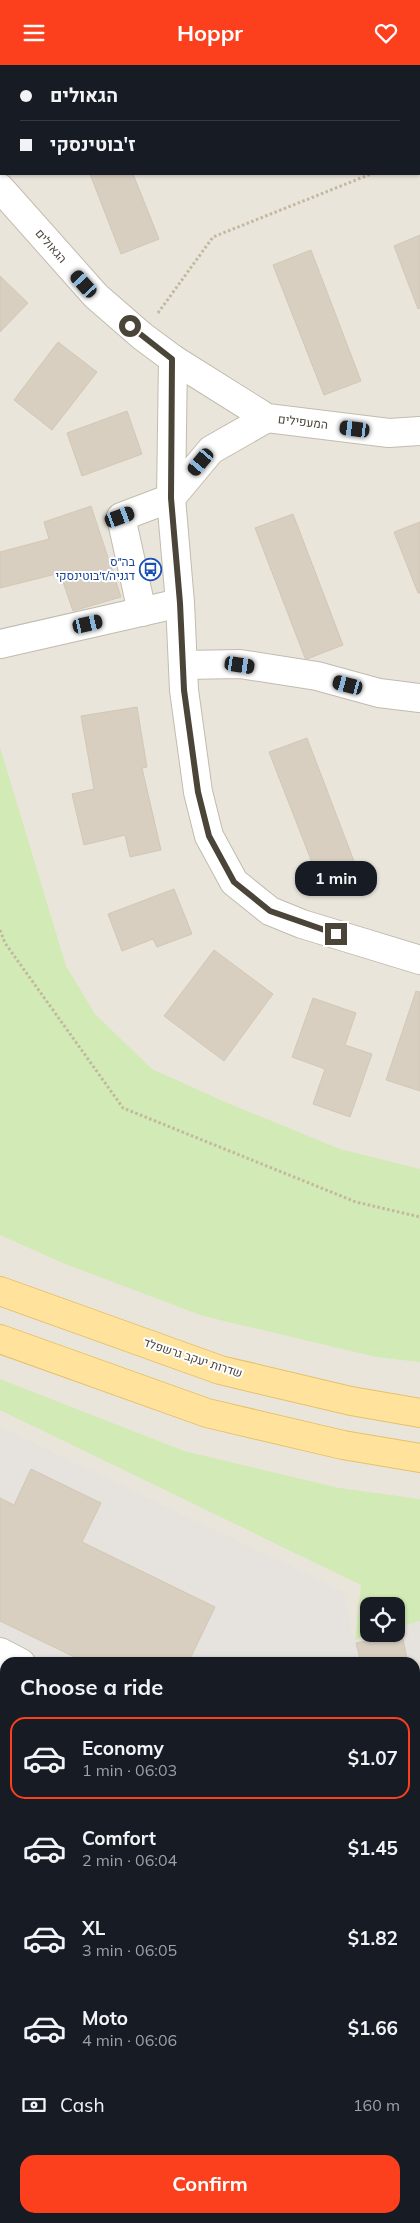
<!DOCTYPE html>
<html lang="en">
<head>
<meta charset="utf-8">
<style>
	:root { --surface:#171b24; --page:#242831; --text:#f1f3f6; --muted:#9ea1a6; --line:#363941; --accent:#fc3f1d }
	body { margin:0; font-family:Mulish,Heebo,sans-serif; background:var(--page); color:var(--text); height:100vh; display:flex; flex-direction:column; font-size:19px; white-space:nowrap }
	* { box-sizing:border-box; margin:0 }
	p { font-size:16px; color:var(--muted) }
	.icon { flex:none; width:28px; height:28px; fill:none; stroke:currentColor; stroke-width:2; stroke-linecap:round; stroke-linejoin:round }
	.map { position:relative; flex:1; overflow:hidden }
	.side { position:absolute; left:0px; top:1592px; width:420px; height:566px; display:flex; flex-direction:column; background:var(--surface); border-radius:15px 15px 0 0; box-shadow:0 1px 4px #0004 }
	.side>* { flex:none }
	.hud { position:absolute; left:0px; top:0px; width:420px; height:110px; box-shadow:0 1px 4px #0004; display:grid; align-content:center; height:110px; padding:0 20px; background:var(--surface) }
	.fabs { position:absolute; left:360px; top:1532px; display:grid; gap:10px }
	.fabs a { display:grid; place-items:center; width:45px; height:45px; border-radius:10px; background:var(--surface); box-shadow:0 1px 4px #0004; font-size:25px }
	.end { position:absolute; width:22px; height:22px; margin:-11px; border:6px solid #4b4439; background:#fff; box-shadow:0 0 0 2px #fff }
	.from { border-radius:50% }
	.bubble { position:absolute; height:35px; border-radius:15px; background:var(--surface); box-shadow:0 1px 4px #0004; font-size:16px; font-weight:700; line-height:35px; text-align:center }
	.car { position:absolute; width:15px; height:30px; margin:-15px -8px; border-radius:6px; box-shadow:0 0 4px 1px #0007; background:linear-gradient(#222 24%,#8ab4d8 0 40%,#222 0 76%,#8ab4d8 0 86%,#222 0) }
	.hud b { display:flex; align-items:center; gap:18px; height:48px; font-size:19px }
	.hud b+b { border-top:1px solid var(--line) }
	.hud i { width:12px; height:12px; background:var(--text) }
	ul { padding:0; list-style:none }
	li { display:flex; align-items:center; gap:15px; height:82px; margin:0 10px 8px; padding:0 10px; border:2px solid transparent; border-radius:15px }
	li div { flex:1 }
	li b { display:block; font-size:19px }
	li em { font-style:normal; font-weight:700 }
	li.selected { border-color:var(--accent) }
	li>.icon { width:45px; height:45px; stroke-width:1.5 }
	h2 { padding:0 20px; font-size:22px; line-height:60px }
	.pay { display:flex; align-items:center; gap:12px; height:55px; padding:0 20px; font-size:19px }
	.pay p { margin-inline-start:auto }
	.action { display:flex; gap:10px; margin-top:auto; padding:10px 20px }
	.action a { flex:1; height:58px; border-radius:15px; background:var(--accent); color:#fff; font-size:20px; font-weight:700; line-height:58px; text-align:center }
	header { display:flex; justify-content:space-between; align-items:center; height:65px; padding:0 20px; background:var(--accent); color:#fff; font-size:22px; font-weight:700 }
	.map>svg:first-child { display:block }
	.residential { fill:#eae5da; fill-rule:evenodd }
	.commercial { fill:#f7ead8 }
	.industrial { fill:#e6e2dd }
	.green { fill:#d2eab5 }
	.building { fill:#d8cfc1; stroke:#d3c7b4 }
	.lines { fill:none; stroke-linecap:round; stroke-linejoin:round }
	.minor-casing { stroke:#c2bbae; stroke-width:30 }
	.major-casing { stroke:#e6c16a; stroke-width:30 }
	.path { stroke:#c4b79f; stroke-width:3; stroke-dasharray:2.5 2.5; stroke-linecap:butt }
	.minor { stroke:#fff; stroke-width:28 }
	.major { stroke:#ffe39c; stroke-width:28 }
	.route { stroke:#4b4439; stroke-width:6 }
	.labels { text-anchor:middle; stroke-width:4; stroke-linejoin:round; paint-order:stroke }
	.street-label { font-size:12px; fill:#4b4439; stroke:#fff }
	.transit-label { font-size:12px; fill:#164399; stroke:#fff; text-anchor:end }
</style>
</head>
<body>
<header><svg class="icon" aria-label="menu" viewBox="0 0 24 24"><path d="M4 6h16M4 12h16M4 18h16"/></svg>Hoppr<svg class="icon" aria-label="heart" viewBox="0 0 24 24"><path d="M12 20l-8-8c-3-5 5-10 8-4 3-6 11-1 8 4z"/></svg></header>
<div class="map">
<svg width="420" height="2158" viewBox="0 0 420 2158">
	<rect width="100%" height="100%" fill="#f6f3ec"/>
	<path class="residential" d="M0,0H420V2158H0ZM1,1H419V109H1ZM369,1541H396V1569H369ZM5,1598H415V2154H5Z"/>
	<path class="commercial" d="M420,2065V2158H170L181,2154H415V2066Z"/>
	<path class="industrial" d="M0,1362L344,1527L353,1573L370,1569H396V1562L420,1555V1995L415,1996V1598H5V2154H24L17,2158H0Z"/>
	<g class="green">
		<path d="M0,682L66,901L95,949L152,1004L225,1037L340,1084L420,1104V1297L376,1292L203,1251L65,1199L0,1170Z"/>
		<path d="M0,1314L184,1386L339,1423L420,1434V1556L396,1563V1541H369V1569H376L355,1575L361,1520L0,1345Z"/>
	</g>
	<g class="building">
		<path d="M90,109H133L159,174L121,189Z"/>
		<path d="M420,170V243L418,244L394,181Z"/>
		<path d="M311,185L361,316L324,330L273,200Z"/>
		<path d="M0,211L28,238L0,267Z"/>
		<path d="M58,277L97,307L52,365L14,335Z"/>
		<path d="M127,346L142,389L82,411L67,368Z"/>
		<path d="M91,441L121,532L73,546L60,508L0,523V487L49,474L44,457Z"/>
		<path d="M293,449L343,580L307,594L305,593L255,463Z"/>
		<path d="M420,457V528H418L394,467Z"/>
		<path d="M137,642L147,702L142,703L161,785L130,792L125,770L84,780L72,729L94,724L81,651Z"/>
		<path d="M307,673L357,804L320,818L269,687Z"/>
		<path d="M174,824L192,869L157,882L153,874L122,886L108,849Z"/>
		<path d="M214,885L273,929L224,996L164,951Z"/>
		<path d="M416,926L420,927V1026L386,1015Z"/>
		<path d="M313,933L356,948L345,980L372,989L350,1052L313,1039L325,1004L292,992Z"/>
		<path d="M31,1404L101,1438L82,1477L215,1542L188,1598H87L0,1556V1433L14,1440Z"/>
		<path d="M402,1569L407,1594L389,1598H361L356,1578Z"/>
	</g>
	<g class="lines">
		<defs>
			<g id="minor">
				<path d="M0,123L96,231L142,271L173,294L267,353L389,368L420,366"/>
				<path d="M173,294L171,433L180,538L184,625L198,727L209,771L234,817L270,846L302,859L420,895"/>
				<path d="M142,547L121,452L171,433L211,385L267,353"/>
				<path d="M0,579L180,538"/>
				<path d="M183,600L240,599L317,611L379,628L420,633"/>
				<path d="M0,1587L21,1598"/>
				<path d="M415,1685L420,1699"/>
				<path d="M0,1758L5,1755"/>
				<path d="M415,1983L420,1977"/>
				<path d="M415,2005H420"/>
				<path d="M0,2020L5,2018"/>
				<path d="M415,2047V2058"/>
				<path d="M393,2154L396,2158"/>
				<path d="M35,2158L41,2154"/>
				<path d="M93,2158L100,2154"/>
			</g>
			<g id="major">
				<path d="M0,1226L220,1305L351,1336L420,1348"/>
				<path d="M0,1274L207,1348L343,1380L420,1393"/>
			</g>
		</defs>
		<use href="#minor" class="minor-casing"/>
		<use href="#major" class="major-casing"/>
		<g class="path">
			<path d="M356,0V1"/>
			<path d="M45,1L48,0"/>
			<path d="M419,90L420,89"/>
			<path d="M158,248L213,172L371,109"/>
			<path d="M0,865L5,878L123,1043L356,1137L420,1152"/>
		</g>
		<use href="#minor" class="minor"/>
		<use href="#major" class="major"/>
	</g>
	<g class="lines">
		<path class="route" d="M130,261L172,294L171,433L180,538L184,625L198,727L209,771L234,817L270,846L336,869"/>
	</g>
	<defs>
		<symbol id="bus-ring" viewBox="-11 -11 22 22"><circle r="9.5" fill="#fff" stroke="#1a4fb4" stroke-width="1.5"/><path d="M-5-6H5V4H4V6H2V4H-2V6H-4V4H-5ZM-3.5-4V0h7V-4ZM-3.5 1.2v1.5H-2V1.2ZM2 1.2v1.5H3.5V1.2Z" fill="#1a4fb4"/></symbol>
	</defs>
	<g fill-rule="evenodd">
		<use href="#bus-ring" x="138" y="492" width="25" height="25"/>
	</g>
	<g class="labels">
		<g class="street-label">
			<text transform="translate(51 181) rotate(49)" y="4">הגאולים</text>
			<text transform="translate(303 357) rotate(7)" y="4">המעפילים</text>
			<text transform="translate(193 1293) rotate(18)" y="4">שדרות יעקב גרשפלד</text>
		</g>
		<g class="transit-label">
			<text x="135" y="501">בה״ס<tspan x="135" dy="14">דגניה/ז׳בוטינסקי</tspan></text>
		</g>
	</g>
</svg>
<div class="fabs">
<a><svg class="icon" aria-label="locate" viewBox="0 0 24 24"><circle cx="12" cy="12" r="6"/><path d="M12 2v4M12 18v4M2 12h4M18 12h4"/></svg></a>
</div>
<i class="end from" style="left:130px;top:261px"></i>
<i class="end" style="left:336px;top:869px"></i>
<div class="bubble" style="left:295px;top:796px;width:82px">1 min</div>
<i class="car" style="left:84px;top:219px;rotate:318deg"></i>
<i class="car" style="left:355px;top:364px;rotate:277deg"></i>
<i class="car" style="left:201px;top:397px;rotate:220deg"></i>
<i class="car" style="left:120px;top:452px;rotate:70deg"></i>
<i class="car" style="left:88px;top:559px;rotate:77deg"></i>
<i class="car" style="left:240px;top:600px;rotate:99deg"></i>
<i class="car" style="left:348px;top:620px;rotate:285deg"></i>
<div class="hud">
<b><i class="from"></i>הגאולים</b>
<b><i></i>ז'בוטינסקי</b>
</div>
<section class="side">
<h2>Choose a ride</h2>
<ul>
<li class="selected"><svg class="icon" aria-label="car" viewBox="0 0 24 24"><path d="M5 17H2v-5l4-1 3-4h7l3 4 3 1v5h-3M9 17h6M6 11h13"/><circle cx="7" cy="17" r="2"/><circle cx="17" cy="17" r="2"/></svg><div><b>Economy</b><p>1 min · 06:03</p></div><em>$1.07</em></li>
<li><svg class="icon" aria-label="car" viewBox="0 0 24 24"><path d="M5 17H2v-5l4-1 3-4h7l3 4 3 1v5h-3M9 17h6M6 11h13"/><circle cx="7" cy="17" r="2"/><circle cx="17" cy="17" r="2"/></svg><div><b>Comfort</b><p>2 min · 06:04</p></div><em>$1.45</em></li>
<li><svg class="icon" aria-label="car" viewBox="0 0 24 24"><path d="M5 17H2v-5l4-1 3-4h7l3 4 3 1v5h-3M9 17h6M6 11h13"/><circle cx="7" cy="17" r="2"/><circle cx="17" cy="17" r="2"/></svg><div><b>XL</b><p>3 min · 06:05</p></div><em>$1.82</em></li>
<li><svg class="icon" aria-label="car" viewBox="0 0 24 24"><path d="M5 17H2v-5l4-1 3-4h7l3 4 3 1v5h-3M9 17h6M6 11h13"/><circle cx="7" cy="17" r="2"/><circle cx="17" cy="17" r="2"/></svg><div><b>Moto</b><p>4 min · 06:06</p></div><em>$1.66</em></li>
</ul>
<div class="pay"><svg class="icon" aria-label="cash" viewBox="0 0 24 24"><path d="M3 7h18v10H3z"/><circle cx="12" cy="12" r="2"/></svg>Cash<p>160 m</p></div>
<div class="action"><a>Confirm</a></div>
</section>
</div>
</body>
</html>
